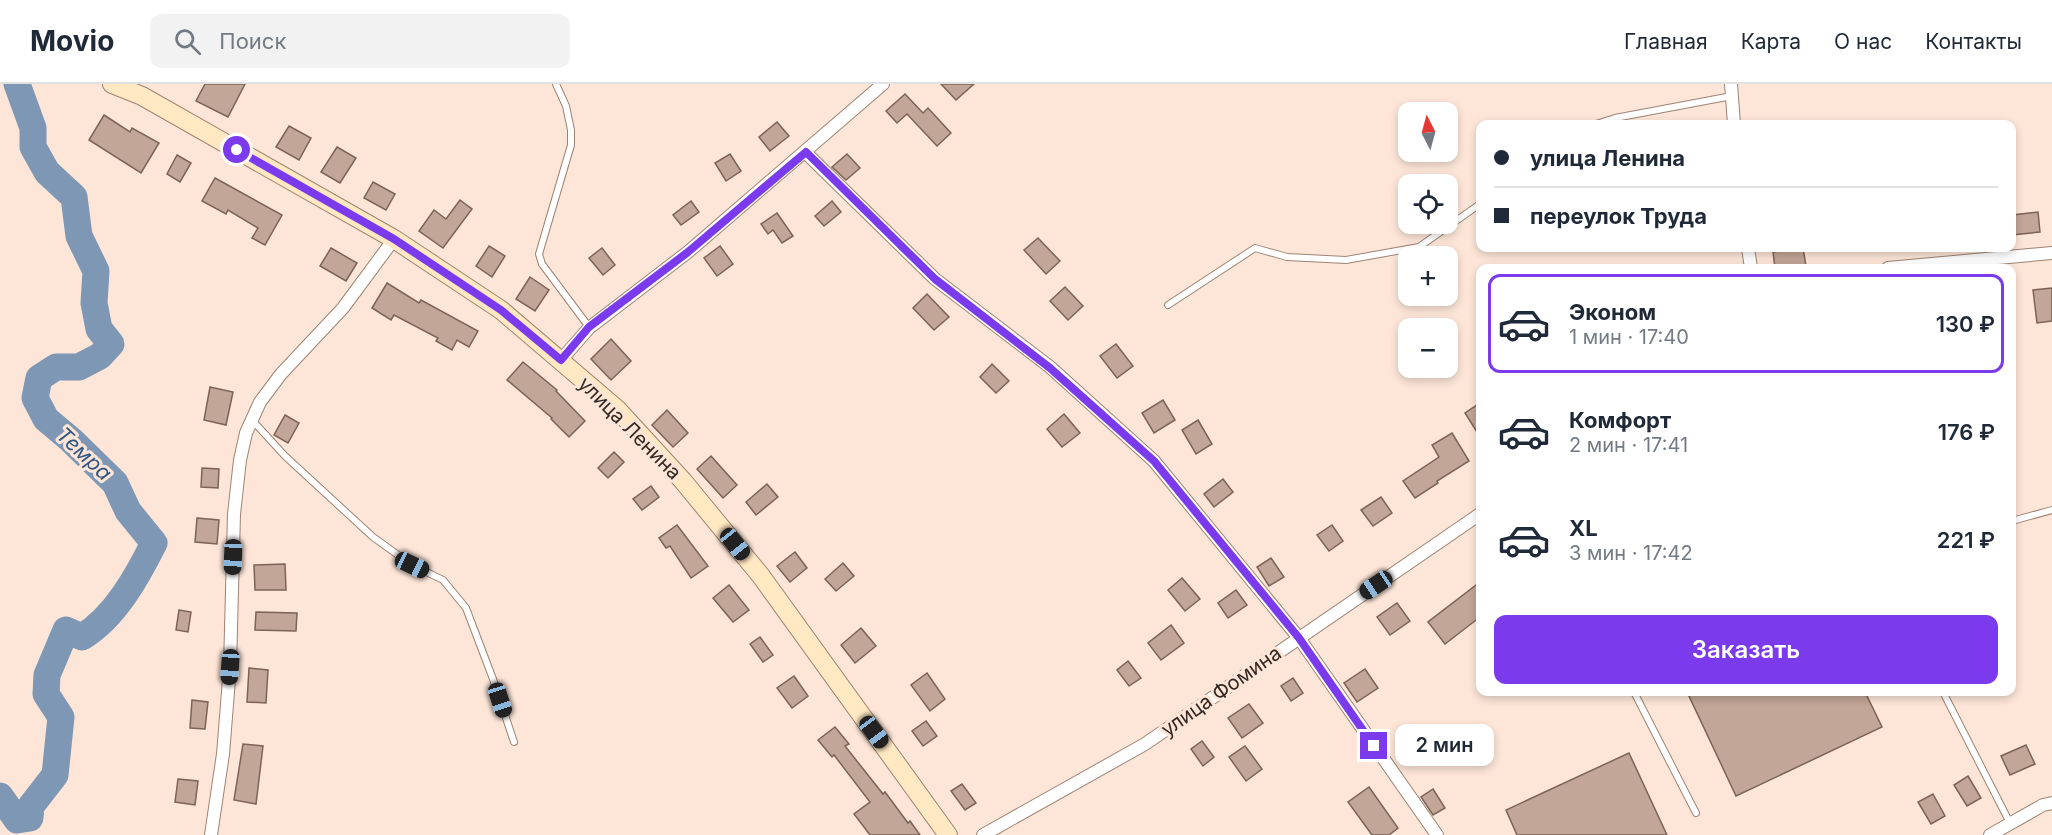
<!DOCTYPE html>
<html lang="ru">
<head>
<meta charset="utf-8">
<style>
	:root { --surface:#fff; --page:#f2f2f3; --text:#1f2937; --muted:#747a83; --line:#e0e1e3; --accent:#7c3aed }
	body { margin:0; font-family:Inter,sans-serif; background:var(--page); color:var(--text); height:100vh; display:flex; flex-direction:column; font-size:22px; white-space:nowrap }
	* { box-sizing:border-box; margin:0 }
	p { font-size:20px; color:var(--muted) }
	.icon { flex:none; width:33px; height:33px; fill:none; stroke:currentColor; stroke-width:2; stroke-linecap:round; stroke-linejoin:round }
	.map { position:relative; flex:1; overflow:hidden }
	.details { position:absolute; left:1476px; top:180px; width:540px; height:432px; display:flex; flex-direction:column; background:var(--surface); border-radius:12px; box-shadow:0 3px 9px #0003 }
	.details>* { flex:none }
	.top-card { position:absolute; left:1476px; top:36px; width:540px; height:132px; border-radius:12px; box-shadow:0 3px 9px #0003; display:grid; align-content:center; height:132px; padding:0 18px; background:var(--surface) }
	.needle { width:39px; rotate:354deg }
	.buttons { position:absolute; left:1398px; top:18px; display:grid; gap:12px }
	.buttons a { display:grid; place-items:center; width:60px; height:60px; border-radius:12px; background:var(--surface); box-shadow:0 3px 9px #0003; font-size:30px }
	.end { position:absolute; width:27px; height:27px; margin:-14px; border:8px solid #7c3aed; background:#fff; box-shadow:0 0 0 3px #fff }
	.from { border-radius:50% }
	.bubble { position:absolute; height:42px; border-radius:12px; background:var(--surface); box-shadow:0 3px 9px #0003; font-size:20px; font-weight:600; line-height:42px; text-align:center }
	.car { position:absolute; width:18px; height:36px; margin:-18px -9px; border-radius:8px; box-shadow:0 0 4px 2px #0007; background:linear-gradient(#222 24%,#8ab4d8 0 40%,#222 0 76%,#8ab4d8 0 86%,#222 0) }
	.top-card b { display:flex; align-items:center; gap:21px; height:57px; font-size:22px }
	.top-card b+b { border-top:2px solid var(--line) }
	.top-card i { width:15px; height:15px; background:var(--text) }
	ul { padding:10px 0 0; list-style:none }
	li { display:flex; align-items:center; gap:18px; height:99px; margin:0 12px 9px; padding:0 6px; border:3px solid transparent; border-radius:12px }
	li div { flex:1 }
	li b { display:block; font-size:22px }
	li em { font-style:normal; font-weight:600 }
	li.on { border-color:var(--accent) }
	li>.icon { width:54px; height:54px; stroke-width:1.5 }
	.action { display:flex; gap:12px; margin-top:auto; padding:12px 18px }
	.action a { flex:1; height:69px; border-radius:12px; background:var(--accent); color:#fff; font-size:24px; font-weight:600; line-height:69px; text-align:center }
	header { display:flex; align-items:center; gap:36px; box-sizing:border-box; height:84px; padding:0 30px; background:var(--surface); border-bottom:2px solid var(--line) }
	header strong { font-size:28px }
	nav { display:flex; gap:33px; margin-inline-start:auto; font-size:21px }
	.search { width:420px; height:54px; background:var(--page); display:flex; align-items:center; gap:15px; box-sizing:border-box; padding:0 21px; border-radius:12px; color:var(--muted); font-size:22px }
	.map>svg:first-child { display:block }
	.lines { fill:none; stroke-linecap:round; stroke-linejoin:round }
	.river { stroke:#7e97b4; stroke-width:27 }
	.building { fill:#c2a697; stroke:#7d6356; stroke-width:1.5 }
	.lane-casing { stroke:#9d8373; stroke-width:8 }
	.street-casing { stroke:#9d8373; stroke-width:14 }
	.secondary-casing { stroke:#9d8373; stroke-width:20 }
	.lane { stroke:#fff; stroke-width:6 }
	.street { stroke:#fff; stroke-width:12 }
	.secondary { stroke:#ffe8c2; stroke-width:18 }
	.route { stroke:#7c3aed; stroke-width:8 }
	.labels { text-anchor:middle; stroke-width:6; stroke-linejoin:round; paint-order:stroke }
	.street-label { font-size:20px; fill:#332822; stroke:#fde6d8 }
	.water-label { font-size:21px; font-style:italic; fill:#315781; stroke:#fde6d8 }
</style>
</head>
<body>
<header>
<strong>Movio</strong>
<div class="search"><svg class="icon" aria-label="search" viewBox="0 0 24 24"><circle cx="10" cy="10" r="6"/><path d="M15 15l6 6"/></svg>Поиск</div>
<nav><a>Главная</a><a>Карта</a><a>О нас</a><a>Контакты</a></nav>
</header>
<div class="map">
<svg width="2052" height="751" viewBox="0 0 2052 751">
	<rect width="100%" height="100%" fill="#fde6d8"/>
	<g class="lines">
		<path class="river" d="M0,712L17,736L30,734L31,722L55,691L61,633L46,610L47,591L66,546L82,553C115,533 137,493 154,459L128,427L115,399L71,356L46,335L35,314L39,294L56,283H79L100,272L111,260L99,245L94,219L96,187L79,152L74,113L47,88L33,63V44L17,0"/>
	</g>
	<g class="building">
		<path d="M205,0H245L228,33L196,17Z"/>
		<path d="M941,0H974L956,16Z"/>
		<path d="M905,10L923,29L928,24L951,49L937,62L907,30L897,39L886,27Z"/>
		<path d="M104,31L130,48L132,44L159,59L141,89L89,56Z"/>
		<path d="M777,38L789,52L770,67L759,53Z"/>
		<path d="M289,42L311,54L299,76L276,63Z"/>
		<path d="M337,63L356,74L340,99L321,88Z"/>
		<path d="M730,70L741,87L726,97L715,79Z"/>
		<path d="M847,70L860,84L846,96L832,83Z"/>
		<path d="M177,71L191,79L180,98L167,90Z"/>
		<path d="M215,94L282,131L265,161L252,154L258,144L228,126L226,130L202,117Z"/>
		<path d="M373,98L395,110L386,126L364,114Z"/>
		<path d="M460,116L472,125L443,164L419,147L434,126L446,135Z"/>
		<path d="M691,117L699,128L681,141L673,131Z"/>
		<path d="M832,117L841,128L824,142L815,132Z"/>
		<path d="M2038,128L2040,148L2012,151V131Z"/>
		<path d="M777,129L793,152L782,159L773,146L768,150L761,140Z"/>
		<path d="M1038,154L1060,177L1046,190L1024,166Z"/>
		<path d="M489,162L505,172L492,193L476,182Z"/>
		<path d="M720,162L733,180L717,192L704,174Z"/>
		<path d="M331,164L357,179L346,197L320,182Z"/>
		<path d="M602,164L615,181L603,191L589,174Z"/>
		<path d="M1803,164L1806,182L1775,184L1773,168Z"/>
		<path d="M530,193L549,206L535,227L516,215Z"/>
		<path d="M387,199L419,219L421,216L478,247L469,263L457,256L452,266L436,257L438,254L394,231L391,236L372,224Z"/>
		<path d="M1065,203L1083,222L1068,236L1050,217Z"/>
		<path d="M2052,204V237L2037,239L2033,206Z"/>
		<path d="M927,210L949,233L934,246L913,224Z"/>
		<path d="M611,255L631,277L611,296L591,275Z"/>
		<path d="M1116,260L1133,282L1117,294L1100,272Z"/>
		<path d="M523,278L557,306L556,307L585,337L569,353L551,335L552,334L507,296Z"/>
		<path d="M992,280L1009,297L996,309L980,293Z"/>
		<path d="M210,303L233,308L226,341L204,336Z"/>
		<path d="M1163,316L1175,336L1154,349L1142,329Z"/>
		<path d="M1480,319V353L1465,329Z"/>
		<path d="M667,326L688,349L673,363L652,341Z"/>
		<path d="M1064,330L1080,349L1062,363L1047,345Z"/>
		<path d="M285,331L299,339L288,359L274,351Z"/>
		<path d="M1198,336L1212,360L1196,370L1182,346Z"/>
		<path d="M1452,349L1469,377L1437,397L1438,399L1415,414L1403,397L1439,373L1432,361Z"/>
		<path d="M614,368L624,378L608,394L598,384Z"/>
		<path d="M711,372L737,401L723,414L697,385Z"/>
		<path d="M202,384L219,385L218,404L201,403Z"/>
		<path d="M1223,395L1233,408L1214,423L1204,410Z"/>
		<path d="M767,400L778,413L756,431L746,418Z"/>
		<path d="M651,402L659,413L642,426L633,415Z"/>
		<path d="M1381,413L1392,429L1373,442L1361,426Z"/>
		<path d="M197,434L219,436L217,460L195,458Z"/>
		<path d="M677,441L708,482L691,494L670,462L666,464L659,454Z"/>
		<path d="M1332,441L1343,457L1329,467L1317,451Z"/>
		<path d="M795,468L807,484L790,498L777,482Z"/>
		<path d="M1271,474L1284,493L1269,502L1257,483Z"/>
		<path d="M843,479L854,492L836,507L825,495Z"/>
		<path d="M285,480L286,506H255L254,481Z"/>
		<path d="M1182,494L1200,515L1185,527L1168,506Z"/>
		<path d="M1480,498V533L1445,560L1428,538Z"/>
		<path d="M729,501L749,526L733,538L713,514Z"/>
		<path d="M1236,506L1247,521L1228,534L1218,519Z"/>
		<path d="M1397,519L1410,537L1390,551L1377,533Z"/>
		<path d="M179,526L191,528L188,548L176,546Z"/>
		<path d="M256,528L297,529L296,547L255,546Z"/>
		<path d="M1171,541L1184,559L1161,576L1148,559Z"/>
		<path d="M861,544L876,562L855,579L841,561Z"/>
		<path d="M760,553L773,571L763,578L750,560Z"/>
		<path d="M1128,577L1141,594L1129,602L1117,586Z"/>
		<path d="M249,584L268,586L266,619L247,618Z"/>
		<path d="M1365,585L1378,604L1357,618L1344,599Z"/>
		<path d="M927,589L945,615L930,627L911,601Z"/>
		<path d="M794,592L808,612L792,624L777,604Z"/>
		<path d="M1293,594L1303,609L1291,617L1281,602Z"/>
		<path d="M1698,608H1865L1882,643L1736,712L1689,612Z"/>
		<path d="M192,616L208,618L205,645L190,644Z"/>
		<path d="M1249,620L1263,639L1242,654L1228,634Z"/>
		<path d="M926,637L937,652L923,662L912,647Z"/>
		<path d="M835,643L849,660L845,662L883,710L885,708L908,739L910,737L920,751H870L854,730L870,718L834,671L832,673L818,656Z"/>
		<path d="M1202,657L1214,673L1203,682L1191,665Z"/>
		<path d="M243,660L263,662L256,720L234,716Z"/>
		<path d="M2026,661L2035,680L2010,691L2001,672Z"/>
		<path d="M1245,662L1262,685L1246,697L1229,673Z"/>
		<path d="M1629,669L1667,751H1517L1506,726Z"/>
		<path d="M1968,692L1981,714L1967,722L1954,701Z"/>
		<path d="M178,695L198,697L195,721L175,718Z"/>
		<path d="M962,700L976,719L965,726L951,707Z"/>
		<path d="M1369,703L1398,744L1389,751H1372L1348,718Z"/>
		<path d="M1433,705L1445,724L1433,731L1421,713Z"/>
		<path d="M1933,710L1945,732L1931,740L1918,718Z"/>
	</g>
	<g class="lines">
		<defs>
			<g id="lane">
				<path d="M556,0L566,22L571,46V61L539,170L542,180L589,243"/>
				<path d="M1596,40L1615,34L1732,12"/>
				<path d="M1168,221L1255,164L1287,173L1346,176L1419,163L1480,120"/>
				<path d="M252,336L285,372L373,453L412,481L443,496L466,524L493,595L514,658"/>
				<path d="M2012,437L2052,426"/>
				<path d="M1634,608L1696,729"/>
				<path d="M1943,608L2010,739"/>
			</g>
			<g id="street">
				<path d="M1731,0L1734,40"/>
				<path d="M805,68L935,195L1050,283L1154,377L1299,554L1437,751"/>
				<path d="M1748,164L1751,184"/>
				<path d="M1888,184L2052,169"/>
				<path d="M561,276L589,244L688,168L883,0"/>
				<path d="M211,751L223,670L230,583L234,430L240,376L246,349L260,318L281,290L343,224L394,155"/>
				<path d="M983,751L1145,660L1480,430"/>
				<path d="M1990,751L2043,721L2052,719"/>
			</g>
			<path id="secondary" d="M112,0L142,12L394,155L501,226L617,325L683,397L761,492L948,751"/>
		</defs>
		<use href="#lane" class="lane-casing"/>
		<use href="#street" class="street-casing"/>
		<use href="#secondary" class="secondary-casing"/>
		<use href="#lane" class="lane"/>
		<use href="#street" class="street"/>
		<use href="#secondary" class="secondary"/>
	</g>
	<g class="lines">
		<path class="route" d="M237,66L394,155L501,226L561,276L589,243L688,168L806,68L935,195L1050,284L1154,377L1299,554L1374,662"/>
	</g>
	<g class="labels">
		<g class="street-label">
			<text transform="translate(630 344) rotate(45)" y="7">улица Ленина</text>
			<text transform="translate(1221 607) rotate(-35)" y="7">улица Фомина</text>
		</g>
		<g class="water-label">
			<text transform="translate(84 370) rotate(43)" y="7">Темра</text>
		</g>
	</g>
</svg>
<div class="buttons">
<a><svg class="needle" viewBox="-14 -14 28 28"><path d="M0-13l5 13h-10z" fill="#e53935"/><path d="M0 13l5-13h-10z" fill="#747a83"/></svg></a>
<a><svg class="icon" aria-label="locate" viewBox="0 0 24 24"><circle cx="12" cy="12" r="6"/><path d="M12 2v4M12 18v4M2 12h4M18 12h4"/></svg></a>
<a>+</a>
<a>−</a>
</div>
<i class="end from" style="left:237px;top:66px"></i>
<i class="end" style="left:1374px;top:662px"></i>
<div class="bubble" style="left:1395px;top:640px;width:99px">2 мин</div>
<i class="car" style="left:735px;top:460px;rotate:141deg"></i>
<i class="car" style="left:233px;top:473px;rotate:182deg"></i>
<i class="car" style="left:412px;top:481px;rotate:115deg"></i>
<i class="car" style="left:1376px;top:501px;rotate:236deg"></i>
<i class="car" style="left:230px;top:583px;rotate:184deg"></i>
<i class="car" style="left:500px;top:616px;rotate:162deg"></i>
<i class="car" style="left:874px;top:648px;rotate:143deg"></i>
<div class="top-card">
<b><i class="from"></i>улица Ленина</b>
<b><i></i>переулок Труда</b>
</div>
<section class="details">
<ul>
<li class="on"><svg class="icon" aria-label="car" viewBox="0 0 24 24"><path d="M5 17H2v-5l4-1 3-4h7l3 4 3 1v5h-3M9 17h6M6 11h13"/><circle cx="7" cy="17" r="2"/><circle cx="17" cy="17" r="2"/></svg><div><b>Эконом</b><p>1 мин · 17:40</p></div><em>130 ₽</em></li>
<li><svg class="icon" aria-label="car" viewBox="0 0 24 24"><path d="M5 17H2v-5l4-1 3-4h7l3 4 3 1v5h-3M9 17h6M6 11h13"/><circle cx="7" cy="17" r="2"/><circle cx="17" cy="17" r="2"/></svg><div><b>Комфорт</b><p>2 мин · 17:41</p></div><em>176 ₽</em></li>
<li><svg class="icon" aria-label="car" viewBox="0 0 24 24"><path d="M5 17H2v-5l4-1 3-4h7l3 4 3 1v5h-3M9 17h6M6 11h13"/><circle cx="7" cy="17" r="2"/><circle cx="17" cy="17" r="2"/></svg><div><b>XL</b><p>3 мин · 17:42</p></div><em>221 ₽</em></li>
</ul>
<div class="action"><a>Заказать</a></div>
</section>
</div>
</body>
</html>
